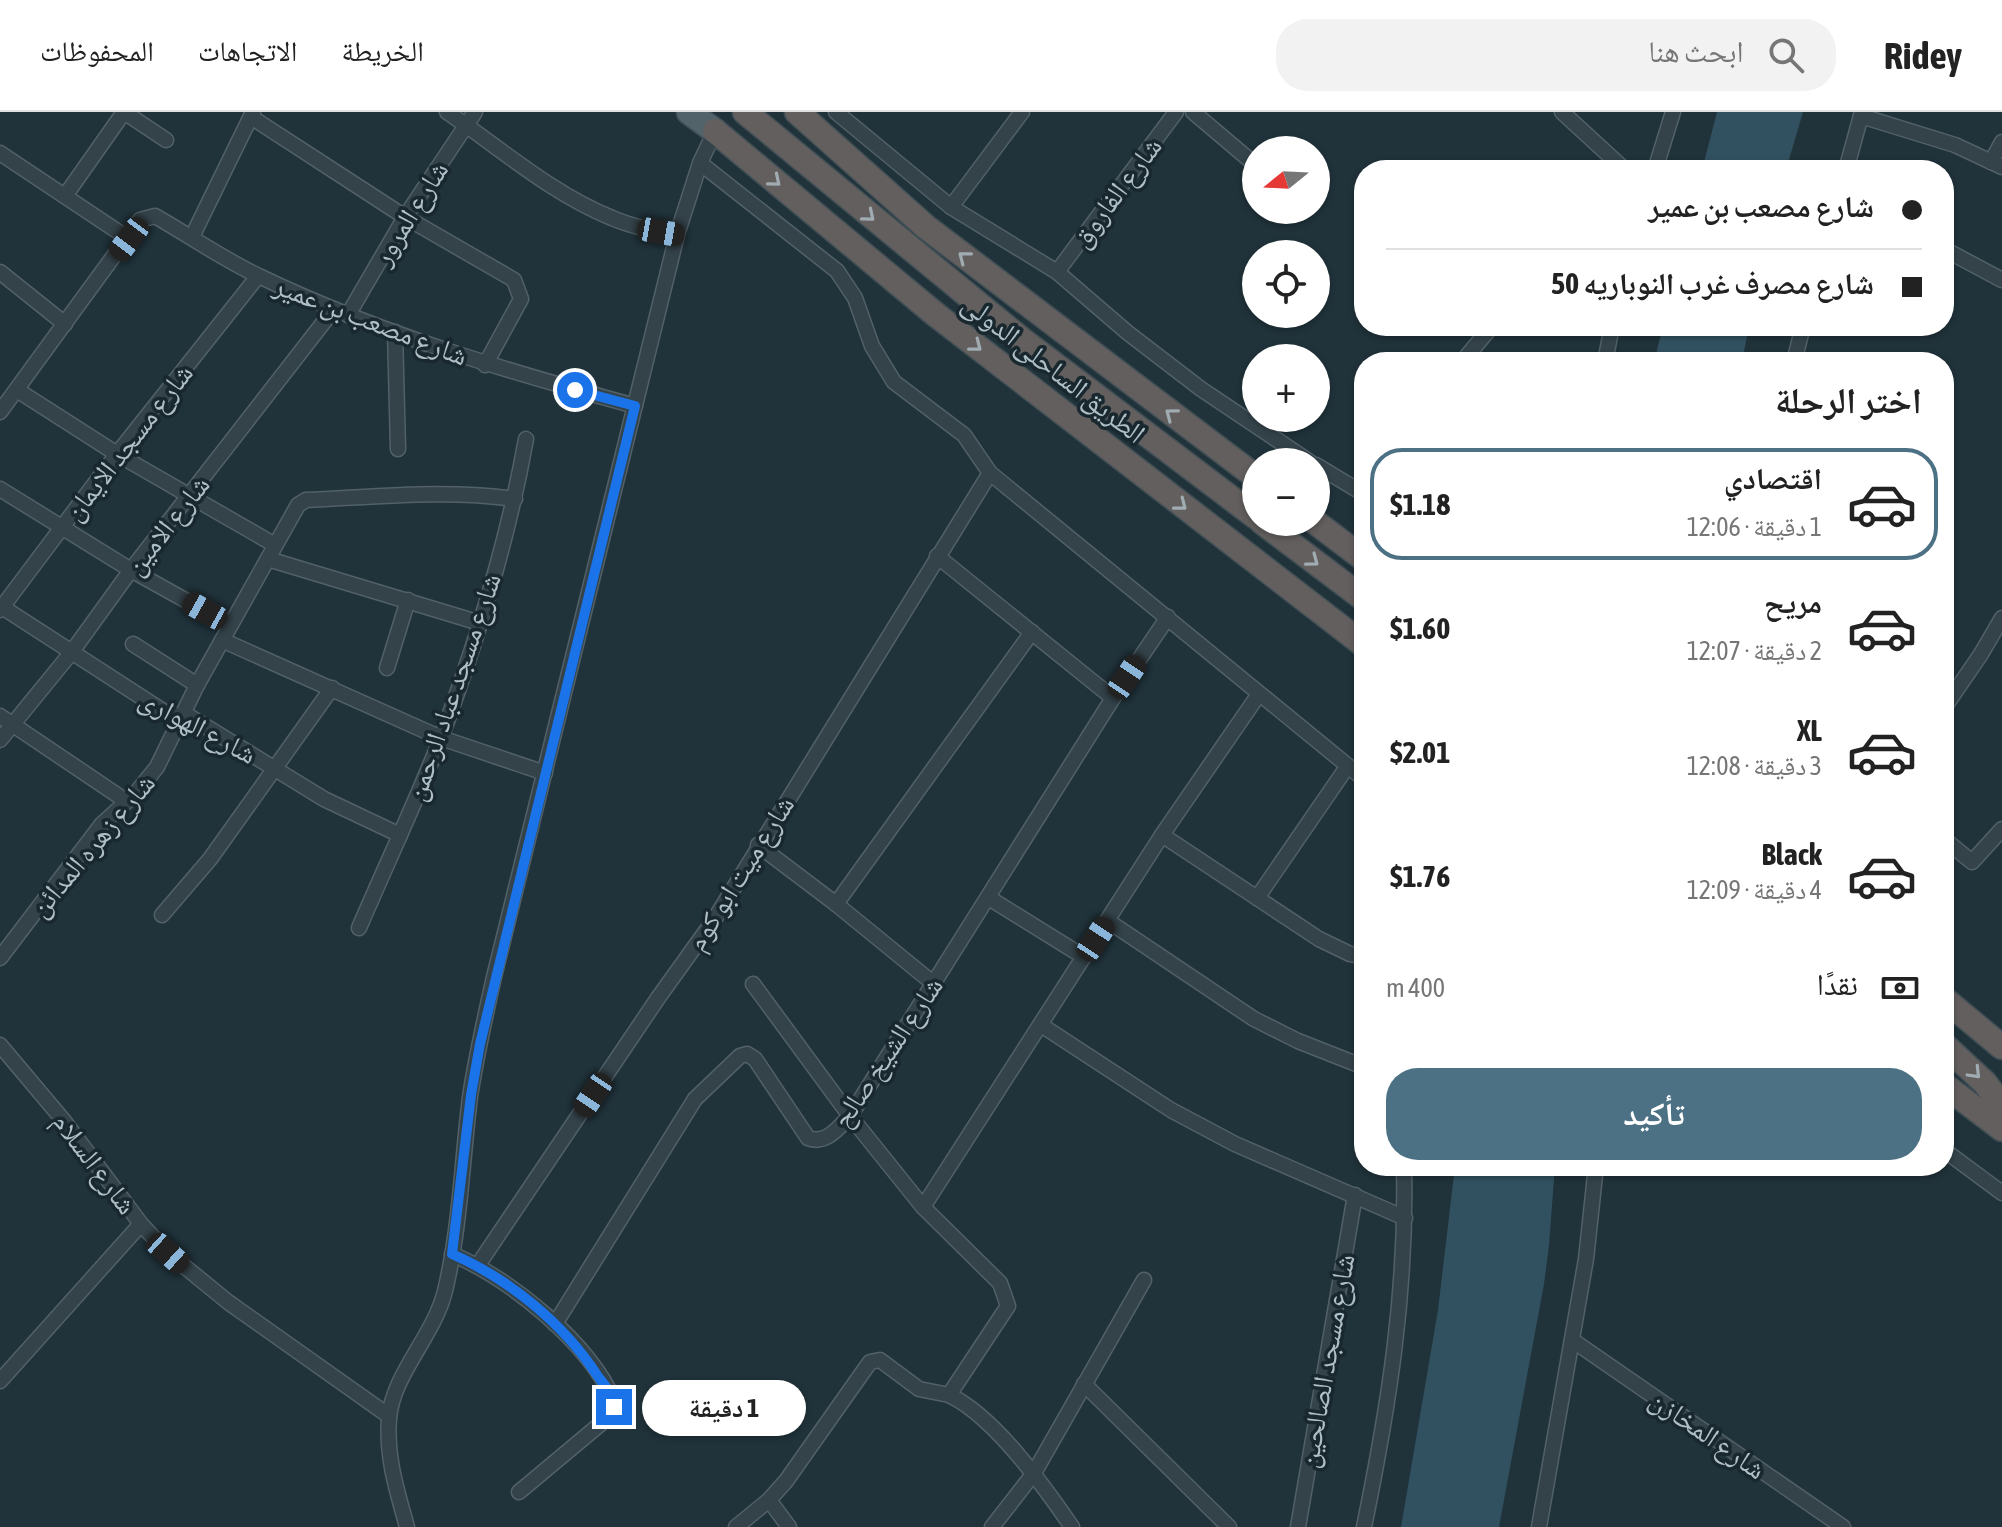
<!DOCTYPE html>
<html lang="ar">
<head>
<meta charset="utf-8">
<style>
	:root { --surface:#fff; --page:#f2f2f2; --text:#222; --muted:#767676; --line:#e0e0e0; --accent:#4c7184 }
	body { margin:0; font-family:"Asap Condensed","Noto Naskh Arabic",sans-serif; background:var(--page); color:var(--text); direction:rtl; height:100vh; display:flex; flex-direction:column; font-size:30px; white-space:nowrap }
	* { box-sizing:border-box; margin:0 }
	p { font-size:26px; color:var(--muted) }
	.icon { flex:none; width:44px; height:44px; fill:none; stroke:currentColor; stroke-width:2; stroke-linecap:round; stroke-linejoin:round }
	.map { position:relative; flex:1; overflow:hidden; direction:ltr }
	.panel { position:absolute; left:1354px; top:240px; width:600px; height:824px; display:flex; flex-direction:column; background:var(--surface); border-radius:32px; box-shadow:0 2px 6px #0004; direction:rtl }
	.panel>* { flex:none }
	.hud { position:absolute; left:1354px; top:48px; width:600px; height:176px; border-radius:32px; box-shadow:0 2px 6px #0004; direction:rtl; display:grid; align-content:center; height:176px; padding:0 32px; background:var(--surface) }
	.needle { width:52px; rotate:252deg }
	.tools { position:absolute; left:1242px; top:24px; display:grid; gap:16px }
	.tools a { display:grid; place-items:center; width:88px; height:88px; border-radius:50%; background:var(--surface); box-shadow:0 2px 6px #0004; font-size:40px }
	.end { position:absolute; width:36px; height:36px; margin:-18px; border:10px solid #1a73e8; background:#fff; box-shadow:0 0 0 4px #fff }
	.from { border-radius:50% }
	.bubble { position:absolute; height:56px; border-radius:28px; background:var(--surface); box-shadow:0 2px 6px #0004; font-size:26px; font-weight:700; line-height:56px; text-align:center; direction:rtl }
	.car { position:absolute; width:24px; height:48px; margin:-24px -12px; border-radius:10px; box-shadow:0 0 6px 2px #0007; background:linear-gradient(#222 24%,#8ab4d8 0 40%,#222 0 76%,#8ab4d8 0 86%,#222 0) }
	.hud b { display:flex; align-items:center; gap:28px; height:76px; font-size:30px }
	.hud b+b { border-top:2px solid var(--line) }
	.hud i { width:20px; height:20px; background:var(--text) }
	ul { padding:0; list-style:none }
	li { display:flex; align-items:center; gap:24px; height:112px; margin:0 16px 12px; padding:0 16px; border:4px solid transparent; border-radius:32px }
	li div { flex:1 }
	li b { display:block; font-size:30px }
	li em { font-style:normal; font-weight:700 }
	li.selected { border-color:var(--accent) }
	li>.icon { width:72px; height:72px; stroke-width:1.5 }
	h2 { padding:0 32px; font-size:36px; line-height:96px }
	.pay { display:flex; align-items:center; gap:20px; height:88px; padding:0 32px; font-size:30px }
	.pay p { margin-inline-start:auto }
	.action { display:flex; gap:16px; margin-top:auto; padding:16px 32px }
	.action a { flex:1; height:92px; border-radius:32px; background:var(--accent); color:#fff; font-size:32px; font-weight:700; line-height:92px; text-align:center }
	header { display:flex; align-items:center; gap:48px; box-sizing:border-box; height:112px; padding:0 40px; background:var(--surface); border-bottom:2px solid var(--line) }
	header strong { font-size:38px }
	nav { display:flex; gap:44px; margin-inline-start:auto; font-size:28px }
	.search { width:560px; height:72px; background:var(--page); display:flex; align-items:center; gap:20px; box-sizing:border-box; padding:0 28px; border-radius:32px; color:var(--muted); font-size:30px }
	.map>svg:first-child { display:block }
	.water { fill:#325160 }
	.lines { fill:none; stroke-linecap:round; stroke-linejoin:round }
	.minor-casing { stroke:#526168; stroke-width:17 }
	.primary-casing { stroke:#404f57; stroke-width:27 }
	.trunk-casing { stroke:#3f4e55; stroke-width:27 }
	.minor { stroke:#34434a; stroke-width:14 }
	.primary { stroke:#52636a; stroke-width:24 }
	.trunk { stroke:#625f5e; stroke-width:24 }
	.oneway { stroke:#a0acb2 }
	.route { stroke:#1a73e8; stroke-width:10 }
	.labels { text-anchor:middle; stroke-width:7; stroke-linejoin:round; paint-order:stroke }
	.street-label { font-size:28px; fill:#afbfc7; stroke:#19282f }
</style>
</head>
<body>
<header>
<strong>Ridey</strong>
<div class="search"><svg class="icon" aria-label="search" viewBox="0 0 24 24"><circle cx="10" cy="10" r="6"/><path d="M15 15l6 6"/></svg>ابحث هنا</div>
<nav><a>الخريطة</a><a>الاتجاهات</a><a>المحفوظات</a></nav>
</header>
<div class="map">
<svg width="2002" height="1415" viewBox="0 0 2002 1415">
	<rect width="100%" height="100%" fill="#20323a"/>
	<g class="water">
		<path d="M1717,0H1803L1786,58H1702Z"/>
		<path d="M1663,214H1749L1742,250H1654Z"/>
		<path d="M1455,1054H1555L1549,1133L1544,1172L1499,1415H1401L1438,1198Z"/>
	</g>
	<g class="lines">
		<defs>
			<g id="minor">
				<path d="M124,0L166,28"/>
				<path d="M447,0C500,36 552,82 612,106C633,115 655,119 677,123"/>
				<path d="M836,0L951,95L1057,160L1128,221L1201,277L1310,350"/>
				<path d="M1193,0L1252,50"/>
				<path d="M1562,0L1625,58"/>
				<path d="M1861,4L1955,33L2002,55"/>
				<path d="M251,5L405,105L514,168L521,187L485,253"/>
				<path d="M0,41L129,127"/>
				<path d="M1991,50L2002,30"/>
				<path d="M700,51L837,159L855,186L872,234L894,270L964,323L990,361L1364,667"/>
				<path d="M1655,58L1673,0"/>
				<path d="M1846,58L1862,0"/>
				<path d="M65,84L124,0"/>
				<path d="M951,95L1022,0"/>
				<path d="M192,125L253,0"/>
				<path d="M1944,137L2002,168"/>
				<path d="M0,160L65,212"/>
				<path d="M1057,160L1176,0"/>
				<path d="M348,203L405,105L475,0"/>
				<path d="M395,220L398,337"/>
				<path d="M1462,250L1492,214"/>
				<path d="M1605,250L1612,214"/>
				<path d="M1794,250L1803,214"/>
				<path d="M17,278L117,342L275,433"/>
				<path d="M0,300L140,108L155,104C190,124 224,148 261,165C380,222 507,259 635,294"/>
				<path d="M1316,353L1364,382"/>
				<path d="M0,377L131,458L230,513"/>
				<path d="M937,444L1113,586"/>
				<path d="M268,447L480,511"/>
				<path d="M2,495L169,603H187L324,687L400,723"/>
				<path d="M0,498L117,342L258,164"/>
				<path d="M222,528L441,626L545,661"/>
				<path d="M133,532L197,573"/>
				<path d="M387,556L408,488"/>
				<path d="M1944,596L1981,542L2002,506"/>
				<path d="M0,604L126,689"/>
				<path d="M0,628L71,541L131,458L334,197"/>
				<path d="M1162,723L1319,827L1350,842L1364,845"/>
				<path d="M1944,727L1972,750L2002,717"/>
				<path d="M758,733L836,792L934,872"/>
				<path d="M989,786L1084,845"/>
				<path d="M1257,786L1347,655"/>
				<path d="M836,792L1032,520"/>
				<path d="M162,803L210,747L332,576"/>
				<path d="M1108,809L1254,907L1298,929L1364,955"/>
				<path d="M359,816C386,753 416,690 441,626C477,529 508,428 526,327"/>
				<path d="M0,846L102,712L136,681L157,655L197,573L298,393L306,388C375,385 447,377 515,387"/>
				<path d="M753,872L850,1004L923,1095L1000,1171L1008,1194L949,1283C994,1304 1044,1374 1072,1415"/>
				<path d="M1041,913L1171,998L1235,1032L1405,1106"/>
				<path d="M0,933L64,1009L141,1112L168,1141L228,1190L389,1304"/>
				<path d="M1944,1038L2002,1081"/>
				<path d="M923,1095L1162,723L1259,582"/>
				<path d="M452,1142C510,1167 589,1230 614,1289L610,1304L519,1380"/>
				<path d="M478,1153L658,886L714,808L990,361"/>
				<path d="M555,1212L695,987L740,944L747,942L755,947L808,1026C826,1033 838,1016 850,1004L1113,586L1168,505"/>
				<path d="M1572,1228L1843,1415"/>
				<path d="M0,1269L141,1112"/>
				<path d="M1084,1272L1229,1415"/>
				<path d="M769,1388L789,1415"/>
				<path d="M407,1415C397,1379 386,1345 389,1307C392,1263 434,1224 445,1179C460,1116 462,1050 470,985C476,945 485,905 494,865L677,123L700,51L715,19"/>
				<path d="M736,1415L769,1388L786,1369L870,1250L880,1248L919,1277L949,1283"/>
				<path d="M992,1415L1034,1361L1144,1168"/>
				<path d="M1298,1415L1355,1083"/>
				<path d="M1364,1415C1389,1293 1407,1179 1404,1054"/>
				<path d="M1539,1415L1586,1147L1596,1054"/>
			</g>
			<path id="primary" d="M689,0L715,19"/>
			<g id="trunk">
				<path d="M745,0L1021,227L1256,405"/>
				<path d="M797,0L926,115L1256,365"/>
				<path d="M715,19L935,202L1364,533"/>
				<path d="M1262,410L1364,487"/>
				<path d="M1315,410L1364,447"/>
				<path d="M1944,887L2002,935"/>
				<path d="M1944,933L1985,971L2002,994"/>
				<path d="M1944,973L2002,1017"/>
			</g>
		</defs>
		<use href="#minor" class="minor-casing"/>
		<use href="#primary" class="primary-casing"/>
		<use href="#trunk" class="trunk-casing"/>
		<use href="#minor" class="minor"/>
		<use href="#primary" class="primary"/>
		<use href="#trunk" class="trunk"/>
	</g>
	<defs><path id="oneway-chevron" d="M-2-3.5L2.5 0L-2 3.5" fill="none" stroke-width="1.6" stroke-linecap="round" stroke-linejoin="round" transform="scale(2)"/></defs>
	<g class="oneway">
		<use href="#oneway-chevron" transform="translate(775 69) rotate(40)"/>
		<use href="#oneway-chevron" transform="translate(869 104) rotate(40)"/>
		<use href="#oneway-chevron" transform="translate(964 145) rotate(-142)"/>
		<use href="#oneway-chevron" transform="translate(976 234) rotate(38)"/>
		<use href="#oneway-chevron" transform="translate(1171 302) rotate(-143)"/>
		<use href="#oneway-chevron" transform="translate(1181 393) rotate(38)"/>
		<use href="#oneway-chevron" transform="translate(1313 449) rotate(37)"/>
		<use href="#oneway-chevron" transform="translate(1975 961) rotate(46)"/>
	</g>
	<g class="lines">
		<path class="route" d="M575,278L635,294L480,932L471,983L452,1142C509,1167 563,1211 597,1263C604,1273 614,1282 614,1295"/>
	</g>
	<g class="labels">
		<g class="street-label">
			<text transform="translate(1116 80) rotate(-53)" y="10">شارع الفاروق</text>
			<text transform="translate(410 101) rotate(-58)" y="10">شارع المرور</text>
			<text transform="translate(371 208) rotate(21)" y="10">شارع مصعب بن عمير</text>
			<text transform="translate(1054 256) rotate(38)" y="10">الطريق الساحلى الدولى</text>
			<text transform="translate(128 330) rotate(-52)" y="10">شارع مسجد الايمان</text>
			<text transform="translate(167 413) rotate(-52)" y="10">شارع الامين</text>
			<text transform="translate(453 575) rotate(-71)" y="10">شارع مسجد عباد الرحمن</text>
			<text transform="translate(198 614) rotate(28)" y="10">شارع الهوارى</text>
			<text transform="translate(92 733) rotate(-50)" y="10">شارع زهره المدائن</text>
			<text transform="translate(740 761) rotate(-58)" y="10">شارع ميت ابو كوم</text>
			<text transform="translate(887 940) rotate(-56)" y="10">شارع الشيخ صالح</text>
			<text transform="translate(95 1051) rotate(53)" y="10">شارع السلام</text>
			<text transform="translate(1326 1249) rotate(-80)" y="10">شارع مسجد الصالحين</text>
			<text transform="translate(1708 1322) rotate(35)" y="10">شارع المخازن</text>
		</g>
	</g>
</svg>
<div class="tools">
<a><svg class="needle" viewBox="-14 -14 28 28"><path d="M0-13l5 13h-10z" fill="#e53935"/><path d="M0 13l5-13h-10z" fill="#767676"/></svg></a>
<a><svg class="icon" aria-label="locate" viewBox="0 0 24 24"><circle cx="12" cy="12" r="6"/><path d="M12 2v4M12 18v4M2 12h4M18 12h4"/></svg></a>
<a>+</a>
<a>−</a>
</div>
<i class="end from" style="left:575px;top:278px"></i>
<i class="end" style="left:614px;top:1295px"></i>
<div class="bubble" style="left:642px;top:1268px;width:164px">1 دقيقة</div>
<i class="car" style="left:661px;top:120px;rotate:100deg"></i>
<i class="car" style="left:129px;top:127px;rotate:217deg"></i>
<i class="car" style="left:205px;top:499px;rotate:299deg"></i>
<i class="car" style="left:1127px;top:565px;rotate:34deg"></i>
<i class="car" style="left:1096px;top:827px;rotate:33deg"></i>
<i class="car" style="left:593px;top:983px;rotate:214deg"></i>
<i class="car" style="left:168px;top:1141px;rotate:132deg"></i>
<div class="hud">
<b><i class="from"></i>شارع مصعب بن عمير</b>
<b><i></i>شارع مصرف غرب النوباريه 50</b>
</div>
<section class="panel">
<h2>اختر الرحلة</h2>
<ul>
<li class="selected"><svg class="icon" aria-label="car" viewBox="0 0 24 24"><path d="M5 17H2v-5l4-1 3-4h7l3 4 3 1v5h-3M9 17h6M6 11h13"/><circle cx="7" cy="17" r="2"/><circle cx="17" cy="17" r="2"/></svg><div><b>اقتصادي</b><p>1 دقيقة · 12:06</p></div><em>$1.18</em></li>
<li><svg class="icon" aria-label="car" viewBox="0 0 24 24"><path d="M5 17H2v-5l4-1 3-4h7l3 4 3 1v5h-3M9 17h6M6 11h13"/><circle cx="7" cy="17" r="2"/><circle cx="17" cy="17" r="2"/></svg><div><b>مريح</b><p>2 دقيقة · 12:07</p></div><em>$1.60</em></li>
<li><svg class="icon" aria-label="car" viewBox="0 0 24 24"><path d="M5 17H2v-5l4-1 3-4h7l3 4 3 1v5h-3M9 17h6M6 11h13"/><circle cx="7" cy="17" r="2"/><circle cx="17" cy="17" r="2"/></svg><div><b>XL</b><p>3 دقيقة · 12:08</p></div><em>$2.01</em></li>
<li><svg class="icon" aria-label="car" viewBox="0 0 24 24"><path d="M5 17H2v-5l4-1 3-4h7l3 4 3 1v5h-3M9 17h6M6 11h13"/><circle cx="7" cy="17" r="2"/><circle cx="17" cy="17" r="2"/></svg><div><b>Black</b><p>4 دقيقة · 12:09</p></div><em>$1.76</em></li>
</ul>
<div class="pay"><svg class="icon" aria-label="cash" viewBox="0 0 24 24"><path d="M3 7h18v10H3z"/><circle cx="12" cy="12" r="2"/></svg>نقدًا<p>400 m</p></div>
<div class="action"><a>تأكيد</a></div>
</section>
</div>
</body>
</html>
